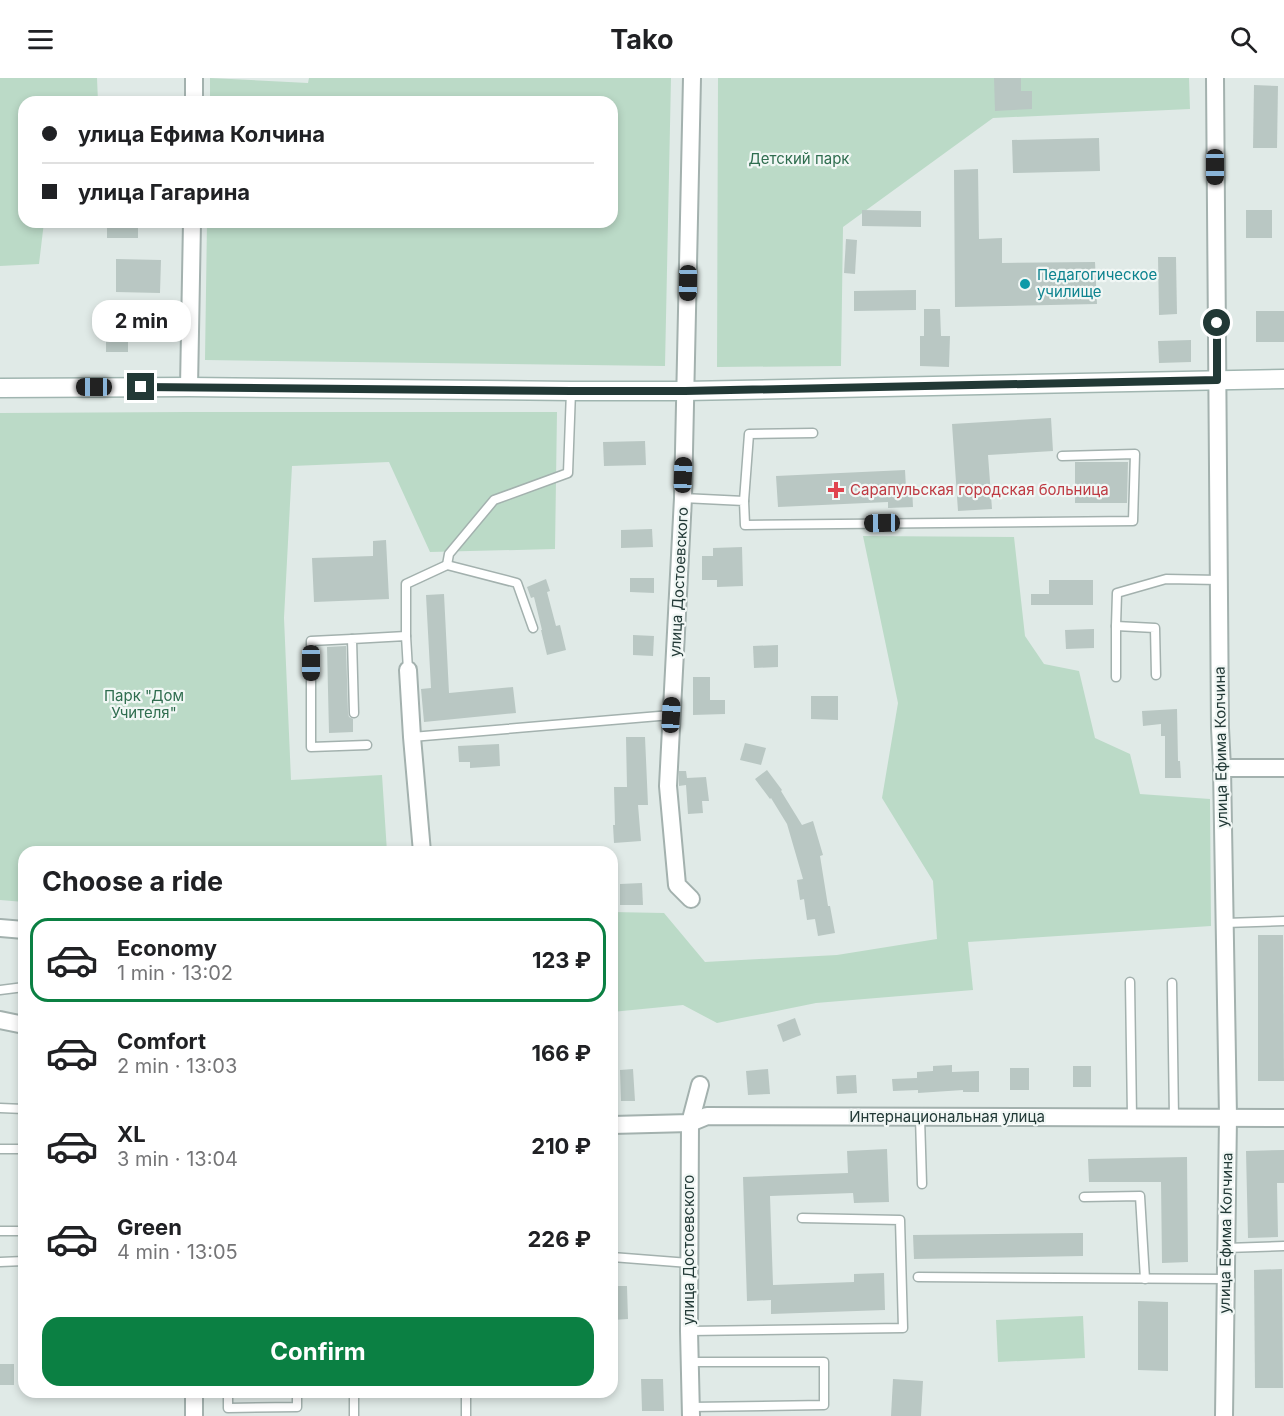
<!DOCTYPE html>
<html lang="en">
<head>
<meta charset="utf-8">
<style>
	:root { --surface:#fff; --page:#f2f2f2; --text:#202124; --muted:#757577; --line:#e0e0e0; --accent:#0b8043 }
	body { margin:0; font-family:Inter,sans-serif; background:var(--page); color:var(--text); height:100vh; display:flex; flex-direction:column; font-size:22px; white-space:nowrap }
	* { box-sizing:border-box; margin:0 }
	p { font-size:20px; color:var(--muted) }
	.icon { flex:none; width:33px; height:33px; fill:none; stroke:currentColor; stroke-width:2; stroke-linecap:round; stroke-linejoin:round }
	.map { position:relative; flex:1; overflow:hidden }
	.drawer { position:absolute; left:18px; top:768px; width:600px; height:552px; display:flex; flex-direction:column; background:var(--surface); border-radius:18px; box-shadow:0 3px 9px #0003 }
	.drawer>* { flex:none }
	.guide { position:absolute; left:18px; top:18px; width:600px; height:132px; border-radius:18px; box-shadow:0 3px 9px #0003; display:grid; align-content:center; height:132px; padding:0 24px; background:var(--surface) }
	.end { position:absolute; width:27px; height:27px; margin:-14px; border:8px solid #223936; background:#fff; box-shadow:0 0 0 3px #fff }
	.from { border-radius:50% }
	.bubble { position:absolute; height:42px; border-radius:18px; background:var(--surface); box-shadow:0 3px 9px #0003; font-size:20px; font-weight:700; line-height:42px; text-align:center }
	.car { position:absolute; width:18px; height:36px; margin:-18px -9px; border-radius:8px; box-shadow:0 0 4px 2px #0007; background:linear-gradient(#222 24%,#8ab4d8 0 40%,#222 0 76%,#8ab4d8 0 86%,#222 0) }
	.guide b { display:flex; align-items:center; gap:21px; height:57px; font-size:22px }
	.guide b+b { border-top:2px solid var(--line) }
	.guide i { width:15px; height:15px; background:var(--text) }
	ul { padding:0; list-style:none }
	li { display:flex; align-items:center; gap:18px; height:84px; margin:0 12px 9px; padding:0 12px; border:3px solid transparent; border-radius:18px }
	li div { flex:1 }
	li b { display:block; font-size:22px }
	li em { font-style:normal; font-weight:700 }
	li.selected { border-color:var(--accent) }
	li>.icon { width:54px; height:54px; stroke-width:1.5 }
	h2 { padding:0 24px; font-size:27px; line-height:72px }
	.cta { display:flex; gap:12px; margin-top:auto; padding:12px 24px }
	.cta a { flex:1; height:69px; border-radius:18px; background:var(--accent); color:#fff; font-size:24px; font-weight:700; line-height:69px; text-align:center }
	header { display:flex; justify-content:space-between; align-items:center; height:78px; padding:0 24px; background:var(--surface); font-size:27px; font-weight:700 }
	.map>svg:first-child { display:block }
	.green { fill:#bbdac7 }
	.building { fill:#b9c7c3 }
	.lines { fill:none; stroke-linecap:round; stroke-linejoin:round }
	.lane-casing { stroke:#a3b1ae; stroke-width:11 }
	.street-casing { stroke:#a3b1ae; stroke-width:20 }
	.secondary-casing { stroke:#a0b5b0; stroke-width:21 }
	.lane { stroke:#fff; stroke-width:8 }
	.street { stroke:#fff; stroke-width:16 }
	.secondary { stroke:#fff; stroke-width:18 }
	.route { stroke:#223936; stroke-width:8 }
	.culture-dot { fill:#0f9aa8; stroke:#f1f7f5; stroke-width:2 }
	.health-dot { fill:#e0444e; stroke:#f1f7f5; stroke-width:2 }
	.labels { text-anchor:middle; stroke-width:4.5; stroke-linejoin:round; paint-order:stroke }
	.park-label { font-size:15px; fill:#2f6d4f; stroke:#f1f7f5 }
	.culture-label { font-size:15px; fill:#0d838f; stroke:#f1f7f5; text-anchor:start }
	.health-label { font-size:15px; fill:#be3a42; stroke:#f1f7f5; text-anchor:start }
	.street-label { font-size:15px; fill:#223936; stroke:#f1f7f5 }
</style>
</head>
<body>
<header><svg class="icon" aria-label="menu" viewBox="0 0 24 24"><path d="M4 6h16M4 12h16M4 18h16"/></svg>Tako<svg class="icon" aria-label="search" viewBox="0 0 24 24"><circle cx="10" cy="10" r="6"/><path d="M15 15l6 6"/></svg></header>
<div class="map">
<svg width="1284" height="1338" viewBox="0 0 1284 1338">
	<rect width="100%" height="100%" fill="#e0eae7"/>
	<g class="green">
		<path d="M0,0H97L98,24H24V144H44L39,186L0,188Z"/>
		<path d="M210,0L308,5L309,0H671L665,288L205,282L207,144H612V24H210Z"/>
		<path d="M718,0H1189L1190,31L993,40L843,149L841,288L717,289Z"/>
		<path d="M188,334H557L555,471L430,474L389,384L292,388L284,540L291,702L382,697L387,774H24V824L0,822V335Z"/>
		<path d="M863,458L1014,459L1025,558L1044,586L1079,593L1095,660L1130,676L1140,716L1210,721L1211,848L968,864L973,912L816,925L717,945L683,927L612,934V834L664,835L705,884L837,877L937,861L933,803L882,720L898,625Z"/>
		<path d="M1083,1238L1085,1280L998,1284L996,1242Z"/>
	</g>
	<g class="building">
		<path d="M994,0H1021V13H1032V31L995,33Z"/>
		<path d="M1254,7L1278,8L1277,70H1253Z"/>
		<path d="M1099,60L1100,93L1013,95L1012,62Z"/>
		<path d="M978,91L979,161L1002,160V185L1095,184L1097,226L955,229L954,92Z"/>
		<path d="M862,132L921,133V149L862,148Z"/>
		<rect x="1246" y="132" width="26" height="28"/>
		<rect x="107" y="144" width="31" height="16"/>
		<path d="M846,161L857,162L855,196L844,195Z"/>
		<path d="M1158,179H1176L1177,236L1159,237Z"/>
		<path d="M116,181L161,182L160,215L116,214Z"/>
		<path d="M916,212V232L854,233V213Z"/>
		<path d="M924,231H940L941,258H950L949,289L920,288V258H924Z"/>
		<rect x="1256" y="233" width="28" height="31"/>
		<rect x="106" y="239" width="22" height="35"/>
		<path d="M1191,262V284L1159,285L1158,263Z"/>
		<path d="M1051,340L1053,373L988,377L992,431L958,433L952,346Z"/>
		<path d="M645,363L646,387L604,388L603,364Z"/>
		<path d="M1075,384H1128L1127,425H1075Z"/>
		<path d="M905,392L906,410L912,409L913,429L888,430V424L778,429L776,398Z"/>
		<path d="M652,451L653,469L621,470V452Z"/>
		<path d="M386,462L389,521L314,524L312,480L373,478V463Z"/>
		<path d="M742,469L743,508L717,509V502H702V478H713V470Z"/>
		<path d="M630,500H654V515L630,514Z"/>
		<path d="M546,501L550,513L547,514L556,548L560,547L566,572L547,577L541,552H542L534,519L531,520L527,509Z"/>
		<path d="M1049,502H1093V527H1031V516H1049Z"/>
		<path d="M444,516L449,615L513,609L516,635L424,644L421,611L431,610L426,517Z"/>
		<path d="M1094,551V570L1066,571L1065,552Z"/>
		<path d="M633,557L654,558L653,578L633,577Z"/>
		<path d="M778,567V589L754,590L753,568Z"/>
		<path d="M346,568L348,635L349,639L353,641V654L329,655L327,569Z"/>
		<path d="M693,599H710V622H725V636L693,637Z"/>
		<path d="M811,618H838V642L811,641Z"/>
		<path d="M1177,631L1178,683H1180L1181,700H1165V658H1161V646L1143,648L1142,633Z"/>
		<path d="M626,659H645L648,727H638L641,763L614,765L613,747H615L614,709H627Z"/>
		<path d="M745,665L766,670L761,687L740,682Z"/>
		<path d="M499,666L500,688L470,690V684H459L458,668Z"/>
		<path d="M767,692L782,712L781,713L802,747L813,743L823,777L820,778L828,828H830L835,855L818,858L815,841L807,842L804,821L800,822L797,802L803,801L787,746L771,720L770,721L755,701Z"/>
		<path d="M679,693H686L687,700L706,699L709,723H702L703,735L688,736L686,707L679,708Z"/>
		<path d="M642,805L643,827H620V806Z"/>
		<path d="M1258,857H1283L1284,1003H1258Z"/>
		<path d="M795,940L801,957L783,964L777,947Z"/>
		<path d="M952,987V994L979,993V1014H963V1012L918,1015V1012L893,1013L892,1001L917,1000V994L933,993V988Z"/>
		<rect x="1073" y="988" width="18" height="21"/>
		<rect x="1010" y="990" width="19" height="22"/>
		<path d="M633,991L635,1023H621L620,992Z"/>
		<path d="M768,991L770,1016L748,1017L746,993Z"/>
		<path d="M856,997L857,1015L837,1016L836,998Z"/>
		<path d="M887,1071L889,1124L854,1125L853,1115L770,1118L773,1207L854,1204V1196L884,1195L885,1232L771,1236V1222L747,1223L743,1099L848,1095L847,1073Z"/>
		<path d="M1284,1072V1105H1277L1278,1159L1248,1160L1246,1073Z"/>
		<path d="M1187,1079L1188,1184L1162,1185L1161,1104H1089L1088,1081Z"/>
		<path d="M1083,1155V1178L914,1181L913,1157Z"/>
		<path d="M1282,1191L1283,1310H1255L1254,1192Z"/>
		<path d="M612,1208H627L628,1241L612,1242Z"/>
		<path d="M1138,1223L1168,1224V1293L1138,1292Z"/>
		<rect x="0" y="1286" width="14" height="21"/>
		<path d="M641,1301H663L664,1333H642Z"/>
		<path d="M893,1301L923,1303L921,1338H891Z"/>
	</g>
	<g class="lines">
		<defs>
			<g id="lane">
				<path d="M683,420L744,423L745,447L1133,443L1135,376L1062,378"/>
				<path d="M744,423L749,356L813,355"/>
				<path d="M447,487L449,476L494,422L568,395L571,313"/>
				<path d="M1116,548L1155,550L1156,597"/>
				<path d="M406,558V506L447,487L517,505L533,550"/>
				<path d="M352,561L311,563V669L367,667"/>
				<path d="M1116,599V548L1117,515L1166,501L1219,502"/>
				<path d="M354,635L352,561L406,558L408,592"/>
				<path d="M412,659L671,637"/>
				<path d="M1225,845L1284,843"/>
				<path d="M1130,904L1132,1039"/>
				<path d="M1172,905L1174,1039"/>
				<path d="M0,912L24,909"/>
				<path d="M0,1030L24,1031"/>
				<path d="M920,1039L922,1106"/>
				<path d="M0,1071H24"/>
				<path d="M1084,1119L1140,1118L1145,1201"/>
				<path d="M0,1153H24"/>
				<path d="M1226,1170L1284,1168"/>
				<path d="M612,1179L689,1185"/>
				<path d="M0,1184L24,1183"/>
				<path d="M918,1199L1225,1201"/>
				<path d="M689,1253L903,1250L900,1142L802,1140"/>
				<path d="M690,1284H824V1327L691,1329"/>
				<path d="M228,1314V1330L297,1329V1314"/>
				<path d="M354,1338V1314"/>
				<path d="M466,1338V1314"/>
			</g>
			<g id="street">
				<path d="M1215,0L1220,650L1222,690L1228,1039L1224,1338"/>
				<path d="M194,24V0"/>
				<path d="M189,309L192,144"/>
				<path d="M408,592L412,659L422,774"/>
				<path d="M1222,690H1284"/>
				<path d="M691,821L677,807L668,708L683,420L692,0"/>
				<path d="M0,850L24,852"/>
				<path d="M0,942L24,947"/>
				<path d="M612,1047L690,1045L707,1038L1284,1040"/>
				<path d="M194,1338V1314"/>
				<path d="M691,1338L689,1253L690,1045L700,1007"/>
			</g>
			<path id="secondary" d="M0,310L189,309L571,313H685L1284,301"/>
		</defs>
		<use href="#lane" class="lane-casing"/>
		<use href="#street" class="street-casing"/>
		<use href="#secondary" class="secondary-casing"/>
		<use href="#lane" class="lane"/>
		<use href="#street" class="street"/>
		<use href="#secondary" class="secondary"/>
	</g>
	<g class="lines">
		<path class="route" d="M141,309L571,313H685L1217,302V245"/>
	</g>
	<circle class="culture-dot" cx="1025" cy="206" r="6"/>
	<path class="health-dot" d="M833 403h6v6h6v6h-6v6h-6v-6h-6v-6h6z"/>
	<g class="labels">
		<g class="park-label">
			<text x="799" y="86">Детский парк</text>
			<text x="144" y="623">Парк "Дом<tspan x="144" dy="17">Учителя"</tspan></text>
		</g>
		<g class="culture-label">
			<text x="1037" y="202">Педагогическое<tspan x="1037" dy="17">училище</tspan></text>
		</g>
		<g class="health-label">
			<text x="850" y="417">Сарапульская городская больница</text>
		</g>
		<g class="street-label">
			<text transform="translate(679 504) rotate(-87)" y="5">улица Достоевского</text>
			<text transform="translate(1221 669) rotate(-91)" y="5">улица Ефима Колчина</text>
			<text x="947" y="1044">Интернациональная улица</text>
			<text transform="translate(1226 1155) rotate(-89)" y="5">улица Ефима Колчина</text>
			<text transform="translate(689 1172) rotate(-90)" y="5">улица Достоевского</text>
		</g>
	</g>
</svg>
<i class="end from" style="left:1217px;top:245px"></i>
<i class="end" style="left:141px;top:309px"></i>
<div class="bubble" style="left:92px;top:222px;width:99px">2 min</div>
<i class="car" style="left:1215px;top:89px;rotate:180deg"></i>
<i class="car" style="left:688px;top:205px;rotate:181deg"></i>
<i class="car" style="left:94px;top:309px;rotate:270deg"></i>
<i class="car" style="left:683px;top:397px;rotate:2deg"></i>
<i class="car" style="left:882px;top:445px;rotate:269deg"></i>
<i class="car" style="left:311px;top:585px;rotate:180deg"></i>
<i class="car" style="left:671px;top:637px;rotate:3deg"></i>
<div class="guide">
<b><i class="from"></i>улица Ефима Колчина</b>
<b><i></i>улица Гагарина</b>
</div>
<section class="drawer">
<h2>Choose a ride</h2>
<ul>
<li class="selected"><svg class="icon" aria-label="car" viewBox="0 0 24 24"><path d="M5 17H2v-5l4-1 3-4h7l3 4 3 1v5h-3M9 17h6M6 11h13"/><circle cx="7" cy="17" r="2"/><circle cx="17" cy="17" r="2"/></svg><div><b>Economy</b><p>1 min · 13:02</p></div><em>123 ₽</em></li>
<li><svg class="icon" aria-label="car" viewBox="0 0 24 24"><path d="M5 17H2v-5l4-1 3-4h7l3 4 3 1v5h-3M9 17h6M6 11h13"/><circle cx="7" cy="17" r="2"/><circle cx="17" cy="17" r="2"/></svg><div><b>Comfort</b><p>2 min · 13:03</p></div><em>166 ₽</em></li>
<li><svg class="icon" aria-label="car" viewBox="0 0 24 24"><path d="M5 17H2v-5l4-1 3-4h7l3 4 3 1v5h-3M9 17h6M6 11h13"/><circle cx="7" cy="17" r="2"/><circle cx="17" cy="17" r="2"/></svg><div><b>XL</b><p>3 min · 13:04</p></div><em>210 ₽</em></li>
<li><svg class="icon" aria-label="car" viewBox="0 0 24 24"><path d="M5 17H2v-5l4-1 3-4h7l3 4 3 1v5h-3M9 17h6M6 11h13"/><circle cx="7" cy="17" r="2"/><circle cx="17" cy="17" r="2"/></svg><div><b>Green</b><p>4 min · 13:05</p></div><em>226 ₽</em></li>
</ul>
<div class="cta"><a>Confirm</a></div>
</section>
</div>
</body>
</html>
